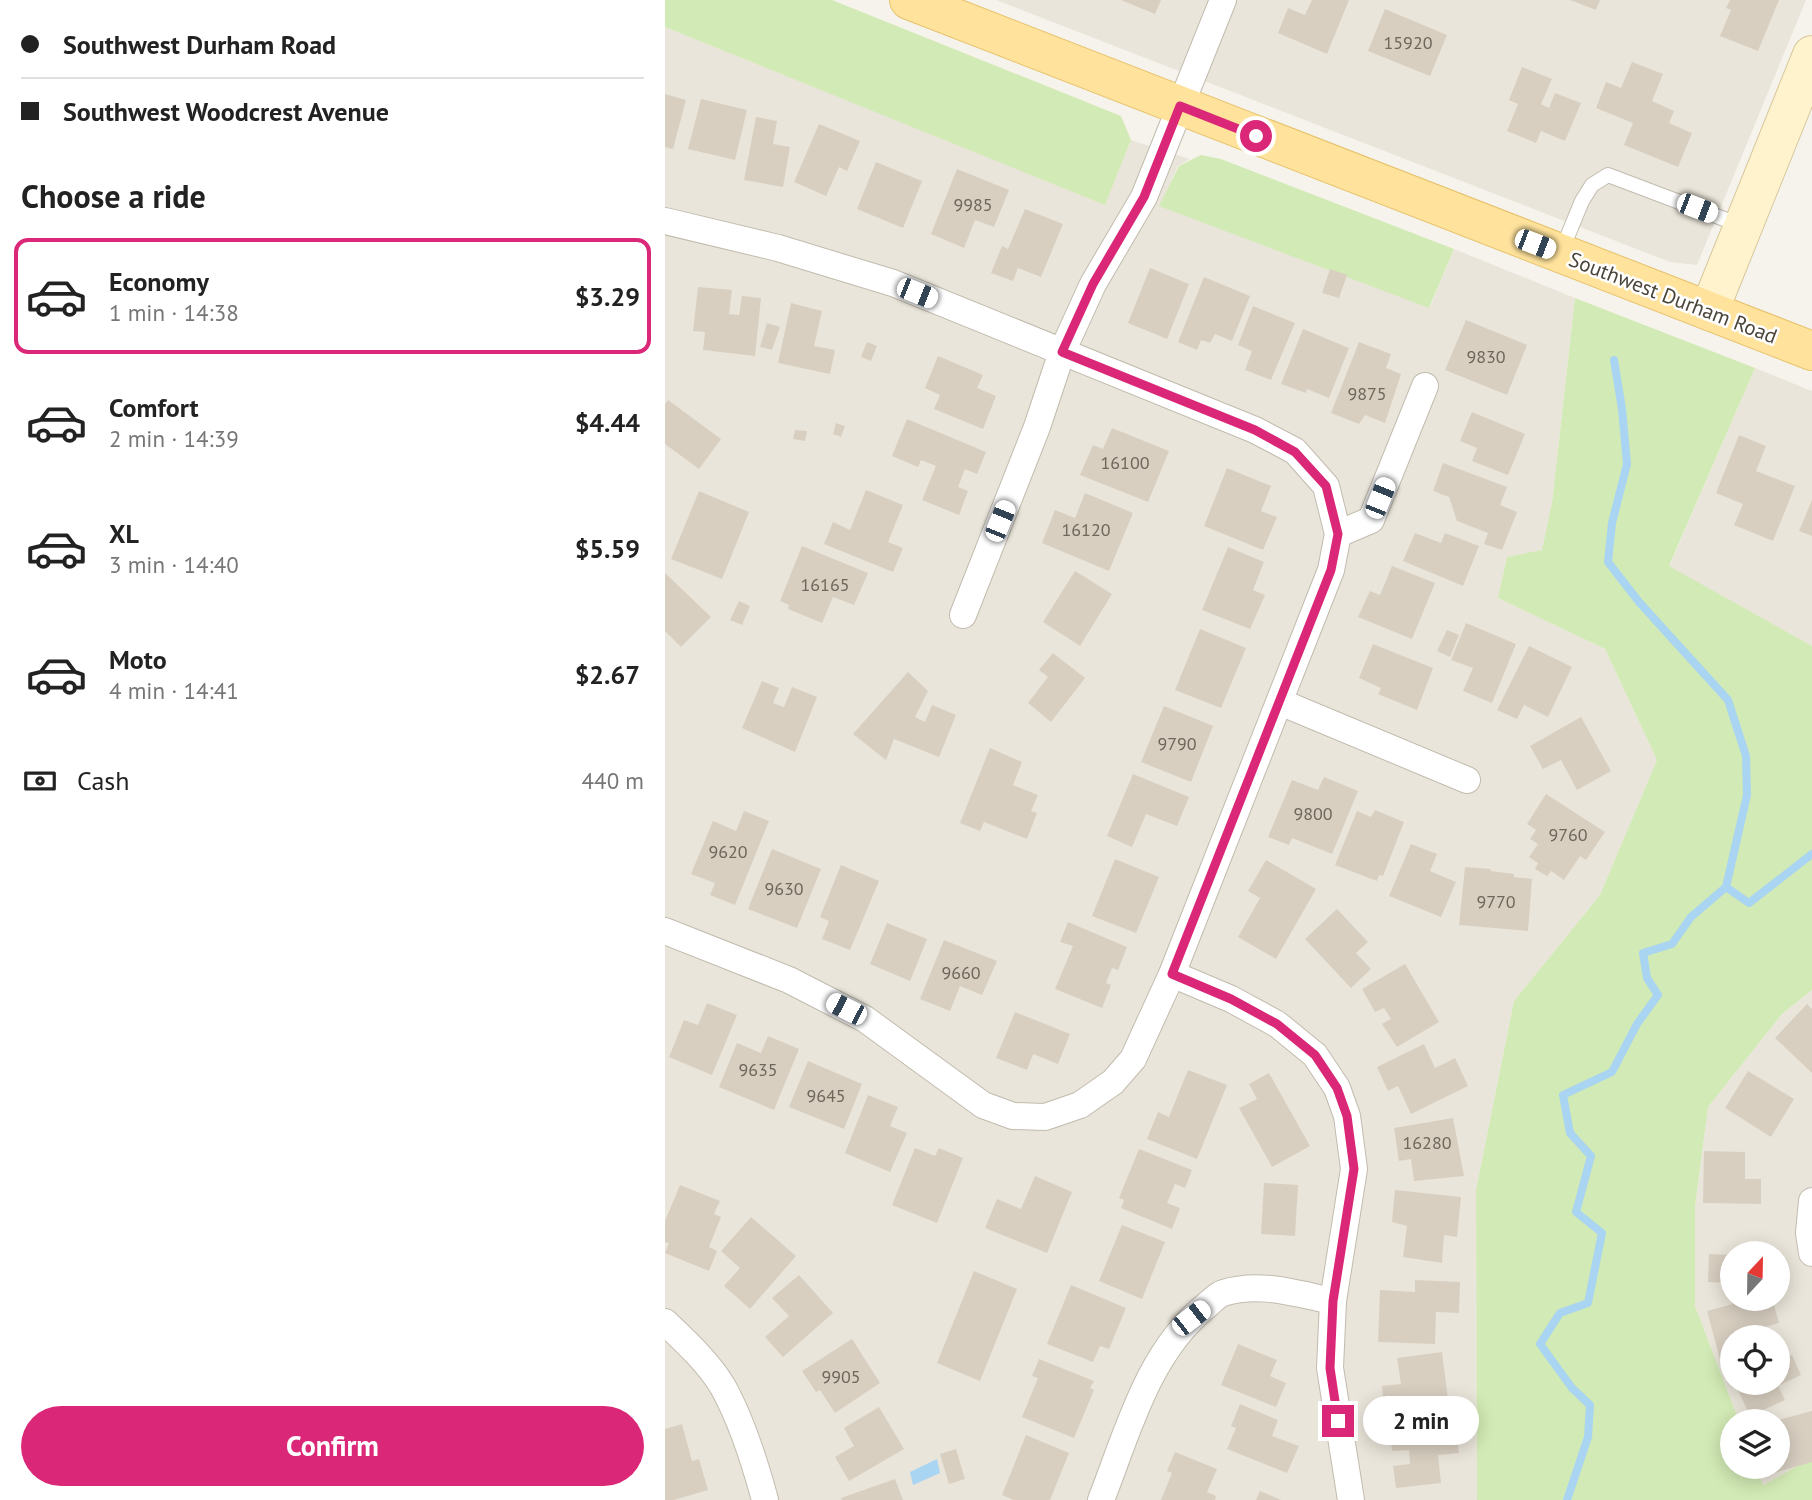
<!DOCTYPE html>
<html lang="en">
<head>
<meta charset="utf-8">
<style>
	:root { --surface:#fff; --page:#f6f6f6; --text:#222; --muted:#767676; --line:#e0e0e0; --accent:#db2777 }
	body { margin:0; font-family:"PT Sans",sans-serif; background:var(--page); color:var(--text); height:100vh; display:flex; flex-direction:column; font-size:26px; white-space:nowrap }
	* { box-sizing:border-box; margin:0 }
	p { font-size:23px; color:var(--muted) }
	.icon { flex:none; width:38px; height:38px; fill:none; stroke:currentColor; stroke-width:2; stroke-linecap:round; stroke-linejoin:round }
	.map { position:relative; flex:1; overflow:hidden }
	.side { display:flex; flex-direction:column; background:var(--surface); width:665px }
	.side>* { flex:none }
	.top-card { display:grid; align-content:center; height:154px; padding:0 21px; background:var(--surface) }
	.needle { width:46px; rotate:22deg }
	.fabs { position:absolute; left:1055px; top:1241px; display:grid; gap:14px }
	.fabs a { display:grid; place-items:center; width:70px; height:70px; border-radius:50%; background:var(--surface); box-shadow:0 4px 18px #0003; font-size:35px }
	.end { position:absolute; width:32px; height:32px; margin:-16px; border:9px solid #db2777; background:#fff; box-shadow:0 0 0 4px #fff }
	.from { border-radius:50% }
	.bubble { position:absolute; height:49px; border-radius:24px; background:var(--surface); box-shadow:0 4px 18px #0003; font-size:23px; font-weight:800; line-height:49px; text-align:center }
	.car { position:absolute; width:21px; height:42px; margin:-21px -10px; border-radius:9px; box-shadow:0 0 5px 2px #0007; background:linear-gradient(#fff 24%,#345 0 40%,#fff 0 76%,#345 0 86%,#fff 0) }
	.top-card b { display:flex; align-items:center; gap:24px; height:66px; font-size:26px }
	.top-card b+b { border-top:2px solid var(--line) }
	.top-card i { width:18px; height:18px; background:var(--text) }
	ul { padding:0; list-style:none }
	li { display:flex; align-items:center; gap:21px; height:116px; margin:0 14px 10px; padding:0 7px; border:4px solid transparent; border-radius:14px }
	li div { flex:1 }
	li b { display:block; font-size:26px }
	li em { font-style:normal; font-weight:800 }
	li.selected { border-color:var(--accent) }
	li>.icon { width:63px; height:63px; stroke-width:1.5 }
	h2 { padding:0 21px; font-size:32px; line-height:84px }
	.pay { display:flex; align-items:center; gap:18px; height:77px; padding:0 21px; font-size:26px }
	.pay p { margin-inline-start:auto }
	.button { display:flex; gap:14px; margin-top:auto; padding:14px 21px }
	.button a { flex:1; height:80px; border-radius:42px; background:var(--accent); color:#fff; font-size:28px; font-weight:800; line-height:80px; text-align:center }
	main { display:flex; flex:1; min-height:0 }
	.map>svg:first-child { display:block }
	.residential { fill:#eae5da; fill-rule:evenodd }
	.green { fill:#d2eab5 }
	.water { fill:#a9d4f2 }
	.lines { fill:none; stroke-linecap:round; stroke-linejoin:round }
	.stream { stroke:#a9d4f2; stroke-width:8 }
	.building { fill:#d8cfc1 }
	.lane-casing { stroke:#c2bbae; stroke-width:16 }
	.street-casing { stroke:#c2bbae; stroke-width:28 }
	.secondary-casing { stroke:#d6c79b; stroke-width:40 }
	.primary-casing { stroke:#e6c16a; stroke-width:40 }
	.lane { stroke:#fff; stroke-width:14 }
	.street { stroke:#fff; stroke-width:26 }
	.secondary { stroke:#fff3cd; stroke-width:38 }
	.primary { stroke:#ffe39c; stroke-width:38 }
	.route { stroke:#db2777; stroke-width:9 }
	.labels { text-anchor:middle; stroke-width:5; stroke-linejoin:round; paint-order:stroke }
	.number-label { font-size:18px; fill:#6e675b }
	.street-label { font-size:21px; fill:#4b4439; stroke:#fff }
</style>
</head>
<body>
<main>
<section class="side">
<div class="top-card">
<b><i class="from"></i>Southwest Durham Road</b>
<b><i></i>Southwest Woodcrest Avenue</b>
</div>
<h2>Choose a ride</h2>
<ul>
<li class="selected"><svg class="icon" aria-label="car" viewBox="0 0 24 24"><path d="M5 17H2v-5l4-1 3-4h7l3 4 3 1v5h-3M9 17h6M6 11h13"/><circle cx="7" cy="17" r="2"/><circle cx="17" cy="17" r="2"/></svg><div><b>Economy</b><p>1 min · 14:38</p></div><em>$3.29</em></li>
<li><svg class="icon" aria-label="car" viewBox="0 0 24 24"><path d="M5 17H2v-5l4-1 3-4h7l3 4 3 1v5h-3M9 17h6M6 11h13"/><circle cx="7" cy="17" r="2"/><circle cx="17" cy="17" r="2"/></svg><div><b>Comfort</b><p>2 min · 14:39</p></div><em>$4.44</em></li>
<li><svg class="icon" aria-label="car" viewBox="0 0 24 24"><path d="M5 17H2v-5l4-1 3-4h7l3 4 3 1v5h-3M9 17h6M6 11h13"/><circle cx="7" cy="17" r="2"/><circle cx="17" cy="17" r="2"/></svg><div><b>XL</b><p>3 min · 14:40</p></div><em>$5.59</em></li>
<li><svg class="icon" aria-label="car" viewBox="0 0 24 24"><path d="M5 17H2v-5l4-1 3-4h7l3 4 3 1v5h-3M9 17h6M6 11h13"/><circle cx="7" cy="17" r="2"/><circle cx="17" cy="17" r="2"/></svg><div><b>Moto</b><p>4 min · 14:41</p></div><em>$2.67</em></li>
</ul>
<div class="pay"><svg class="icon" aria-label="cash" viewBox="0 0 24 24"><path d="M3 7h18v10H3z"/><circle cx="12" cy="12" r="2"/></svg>Cash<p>440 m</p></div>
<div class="button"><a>Confirm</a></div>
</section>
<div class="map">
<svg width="1147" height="1500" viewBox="0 0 1147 1500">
	<rect width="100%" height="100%" fill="#f6f3ec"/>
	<g class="residential">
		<path d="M331,0H1141L1032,265L1005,262Z"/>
		<path d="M0,27L440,204L466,140L525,159L513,166L495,206L765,307L789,249L910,298L887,503L877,551L842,557L833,598L940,649L992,760L935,895L849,1001L811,1190L812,1500H0Z"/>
		<path d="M1090,368L1147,391V646L1004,567Z"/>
		<path d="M1147,990V1458L1098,1486L1091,1467L1113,1466V1421H1074L1030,1306V1207L1043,1107L1117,1014ZM1068,1253H1113V1298H1068ZM1068,1337H1113V1382H1068Z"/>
	</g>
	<g class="green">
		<path d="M0,0H167L456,116L466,140L440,205L0,27Z"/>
		<path d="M536,155L556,159L789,249L764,308L494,206L514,166Z"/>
		<path d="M910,298L1090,368L1004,566L1147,646V990L1117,1014L1043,1107L1030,1207V1306L1074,1421H1068V1466L1091,1467L1098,1485L1147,1458V1500H812L811,1190L849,1001L935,895L992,760L940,649L833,598L842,557L877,550L887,503Z"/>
	</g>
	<path class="water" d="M272,1459L275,1473L248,1485L245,1472Z"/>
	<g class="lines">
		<g class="stream">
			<path d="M949,360L957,409L962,464L947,523L943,562L974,602L1063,700L1081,756L1082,795L1061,887"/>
			<path d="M902,1500L923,1437L925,1405L907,1388L875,1344L895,1313L923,1303L937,1233L911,1212L926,1156L905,1133L898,1095L947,1072L972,1024L993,995L982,978L978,953L1007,944L1026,917L1061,887L1084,903L1147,854"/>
		</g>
	</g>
	<g class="building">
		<path d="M456,0H496L490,14Z"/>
		<path d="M647,0H684L662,54L613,33L623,8L640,15Z"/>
		<path d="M905,0H935L931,10Z"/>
		<path d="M1065,0H1114L1093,51L1055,36L1066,10L1061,8Z"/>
		<path d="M720,9L782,35L765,76L703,51Z"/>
		<path d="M967,62L998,74L987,101L1009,111L1004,123L1027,133L1013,167L959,145L968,123L931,108L941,82L956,88Z"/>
		<path d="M857,67L887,79L876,104L884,108L890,93L916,103L900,141L876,131L871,143L842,131L853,104L844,100Z"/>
		<path d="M0,94L21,100L8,149L0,147Z"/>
		<path d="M36,99L82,110L70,160L23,149Z"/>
		<path d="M91,117L112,121L108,144L125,147L118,187L79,180Z"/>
		<path d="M154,124L195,141L182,171L174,167L161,196L129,182Z"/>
		<path d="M211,162L257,181L238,228L192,209Z"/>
		<path d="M292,169L344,190L329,227L310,220L299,248L266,234Z"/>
		<path d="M360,209L398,224L376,277L353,268L348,281L326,273L337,246L343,249Z"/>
		<path d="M485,268L524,284L502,339L463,323Z"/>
		<path d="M665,269L682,275L674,298L657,293Z"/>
		<path d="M539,277L585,296L567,341L550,334L545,343L536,340L532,350L513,342Z"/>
		<path d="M33,287L67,290L64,314L74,315L77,296L96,298L90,356L38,350L40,332L28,331Z"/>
		<path d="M126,303L157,311L149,346L170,350L165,374L113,363Z"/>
		<path d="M588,306L630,323L606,380L580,370L587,351L573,345Z"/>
		<path d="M801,320L862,345L842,395L780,370Z"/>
		<path d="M102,323L115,327L107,350L95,347Z"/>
		<path d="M638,329L684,348L664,398L642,389L641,393L616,384Z"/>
		<path d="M202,342L212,346L206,361L196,357Z"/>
		<path d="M694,342L726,354L721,368L736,374L720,423L700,415L694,424L666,413Z"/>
		<path d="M273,356L318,375L312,388L331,396L318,429L269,409L275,395L260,388Z"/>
		<path d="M3,400L56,439L34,469L0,444V404Z"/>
		<path d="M807,412L860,434L843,475L807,461L812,448L795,441Z"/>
		<path d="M242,419L321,452L312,474L300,469L293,487L303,491L294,515L257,500L271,466L256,460L253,467L227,456Z"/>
		<path d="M171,423L180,426L176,437L168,434Z"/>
		<path d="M447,428L504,451L483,502L415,475L428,445L438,449Z"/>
		<path d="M130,430L142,431L140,441L128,439Z"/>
		<path d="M1074,435L1101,446L1091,471L1130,486L1108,541L1069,525L1078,504L1051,493Z"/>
		<path d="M778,463L842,487L835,505L852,512L837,550L819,544L823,533L792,521L784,497L768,491Z"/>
		<path d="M562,468L606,486L596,511L612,517L598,550L539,526Z"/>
		<path d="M201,490L238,505L223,542L238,548L228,572L159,544L168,522L185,530Z"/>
		<path d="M34,491L84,512L57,579L6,559Z"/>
		<path d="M420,493L468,513L444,571L377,543L390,510L410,518Z"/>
		<path d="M1147,500V536L1134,531Z"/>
		<path d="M750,533L776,543L780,533L814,546L798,586L738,561Z"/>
		<path d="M137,546L203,573L189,605L168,597L157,623L123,609L124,605L115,601Z"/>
		<path d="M563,547L599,562L588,590L600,595L585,629L537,610Z"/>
		<path d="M727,566L770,583L747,639L693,617L705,591L715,595Z"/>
		<path d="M410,571L447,594L415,646L378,622Z"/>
		<path d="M0,573L46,617L16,647L0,631Z"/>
		<path d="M74,601L85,606L77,625L65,620Z"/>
		<path d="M801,623L851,644L827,703L798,691L808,668L786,660Z"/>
		<path d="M535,629L581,648L556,708L510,690Z"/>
		<path d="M782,630L794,635L785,657L772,651Z"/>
		<path d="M708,644L768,668L752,710L713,694L716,688L694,678Z"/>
		<path d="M864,646L907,667L883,717L859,705L852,719L832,710Z"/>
		<path d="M388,653L420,678L386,722L363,703L383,677L374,670Z"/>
		<path d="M243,672L263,691L250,717L260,722L267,705L291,715L274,757L229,739L221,760L188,734Z"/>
		<path d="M97,681L114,688L108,703L119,707L127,687L152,697L130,752L77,728Z"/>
		<path d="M499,706L548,726L526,782L476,762Z"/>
		<path d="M916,717L946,771L912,790L896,760L878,769L865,746Z"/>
		<path d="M325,748L357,762L348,785L373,795L366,811L372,813L362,839L319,822L315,831L295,823Z"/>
		<path d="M468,774L524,797L512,826L481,814L467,847L442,836Z"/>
		<path d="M659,777L693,791L667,854L627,838L624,845L603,837L627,780L653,790Z"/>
		<path d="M881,794L940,832L921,860L915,856L899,880L886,871L882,876L870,869L873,863L864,857L873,844L865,839L871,830L862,824Z"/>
		<path d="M710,810L739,822L718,876L714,875L712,881L670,865L692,811L706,817Z"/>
		<path d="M79,811L104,821L70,905L45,895L50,883L26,874L48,821L71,831Z"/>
		<path d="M746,844L772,854L765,871L791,882L776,917L724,896Z"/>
		<path d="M107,849L156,869L132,928L83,909Z"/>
		<path d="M450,859L494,877L471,933L427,916Z"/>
		<path d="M601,860L651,889L611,959L573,937L595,898L583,891Z"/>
		<path d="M176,865L214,881L185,950L157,939L164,921L155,917Z"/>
		<path d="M800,867L826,869L825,871L849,874V877L867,879L863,931L794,925Z"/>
		<path d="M672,909L703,942L691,953L706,969L686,988L640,939Z"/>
		<path d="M403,922L462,947L453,970L447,968L441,983L446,985L437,1008L390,989L408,946L395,942Z"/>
		<path d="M222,923L262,939L245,981L205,964Z"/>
		<path d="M279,940L332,961L317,995L295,986L285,1011L255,999Z"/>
		<path d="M740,964L774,1022L732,1047L717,1024L726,1019L719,1008L710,1012L697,989Z"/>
		<path d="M42,1003L72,1015L47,1075L4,1057L19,1020L33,1025Z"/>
		<path d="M1142,1004L1147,1009V1073L1110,1038Z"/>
		<path d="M350,1012L405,1034L393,1064L368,1054L362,1070L331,1058Z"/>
		<path d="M103,1036L134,1049L109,1110L54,1087L72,1043L96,1053Z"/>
		<path d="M759,1044L770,1068L790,1058L803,1086L746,1114L733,1086L723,1091L712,1067Z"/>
		<path d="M143,1061L197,1084L179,1129L124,1107Z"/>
		<path d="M523,1070L562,1085L532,1159L482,1139L493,1112L504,1117Z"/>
		<path d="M1083,1071L1129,1099L1106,1137L1060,1108Z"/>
		<path d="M604,1073L645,1146L607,1167L574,1108L592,1099L584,1084Z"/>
		<path d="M203,1095L233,1107L225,1126L242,1133L225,1172L180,1153Z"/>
		<path d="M788,1118L799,1176L749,1181L746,1159L734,1161L729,1128Z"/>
		<path d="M250,1148L270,1156L274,1148L298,1158L272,1223L227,1205Z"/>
		<path d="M474,1149L527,1170L520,1188L510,1184L502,1203L515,1208L507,1229L456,1208L459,1200L454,1198Z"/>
		<path d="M1039,1151L1080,1152V1179H1096V1204L1038,1203Z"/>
		<path d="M370,1176L407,1192L382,1253L320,1228L332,1199L356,1209Z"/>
		<path d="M599,1183L633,1185L630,1236L596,1234Z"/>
		<path d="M15,1185L55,1201L49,1214L56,1217L44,1247L52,1251L44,1271L0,1253L4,1243L0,1242V1221Z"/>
		<path d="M730,1190L796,1197L792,1237L779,1235L777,1263L738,1257L742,1226L727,1222Z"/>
		<path d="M86,1217L131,1256L85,1309L59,1286L75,1268L56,1251Z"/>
		<path d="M457,1225L500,1242L477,1299L434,1281Z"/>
		<path d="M1044,1254L1068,1255V1283L1043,1282Z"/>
		<path d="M309,1271L352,1289L315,1381L272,1363Z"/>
		<path d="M134,1275L168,1313L118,1357L100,1337L124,1316L107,1298Z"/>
		<path d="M750,1280L795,1282L794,1313L771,1312L770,1344L713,1342L715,1290L750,1292Z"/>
		<path d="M406,1285L461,1308L444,1349L435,1346L428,1362L382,1344Z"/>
		<path d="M1090,1298H1107L1114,1323L1085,1331L1086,1337H1068V1356L1055,1359L1042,1311Z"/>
		<path d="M187,1339L215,1383L170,1413L155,1390L151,1392L137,1371Z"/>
		<path d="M573,1344L612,1360L605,1376L621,1383L611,1407L556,1385Z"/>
		<path d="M777,1352L784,1407L771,1411L719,1413L717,1386L736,1384L732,1358Z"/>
		<path d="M1127,1355L1136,1375L1113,1386L1120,1400L1085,1416L1069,1382H1113V1361Z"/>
		<path d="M374,1359L429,1381L425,1388L429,1390L409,1438L357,1417L373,1378L367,1376Z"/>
		<path d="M575,1404L613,1420L607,1436L634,1446L622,1473L562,1449L571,1428L566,1426Z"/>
		<path d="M214,1407L239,1449L184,1481L170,1457L189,1446L179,1428Z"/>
		<path d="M1147,1411V1462L1109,1473L1107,1466H1113V1420Z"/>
		<path d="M17,1424L27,1461L34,1459L43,1490L9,1500H0V1429Z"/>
		<path d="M791,1427L794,1453L773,1455L776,1483L731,1488L728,1466L745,1464L744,1450L727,1451L725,1434Z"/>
		<path d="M361,1435L404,1453L385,1500H349L337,1495Z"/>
		<path d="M291,1449L300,1479L284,1484L275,1454Z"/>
		<path d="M510,1452L552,1469L542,1492L551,1496L550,1500H496L507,1473L502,1471Z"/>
		<path d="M230,1479L238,1500H177L176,1498Z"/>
		<path d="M595,1491L616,1500H591Z"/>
	</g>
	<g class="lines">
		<defs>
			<path id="lane" d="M896,252L917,201L927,185L943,175L1075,225"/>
			<g id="street">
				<path d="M0,221L113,248L228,283L590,430L630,451L661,486L673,534L666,570L507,974L468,1059L448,1082L415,1105L380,1117L348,1116L318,1105L200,1019L124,980L0,931"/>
				<path d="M673,534L706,520L760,386"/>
				<path d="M298,615L372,427L397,352L428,284L479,197L558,0"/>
				<path d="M615,702L802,780"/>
				<path d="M507,974L566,999L612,1024L650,1055L672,1088L682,1116L689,1169L668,1301L665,1368L686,1500"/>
				<path d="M1147,1201L1144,1233L1147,1253"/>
				<path d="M0,1322C20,1341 44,1363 58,1387C77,1421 90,1463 100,1500"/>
				<path d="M436,1500C462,1434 483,1352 541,1306C546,1302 552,1295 558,1293C595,1281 632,1294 668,1301"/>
			</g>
			<path id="secondary" d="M1044,311L1147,55"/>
			<path id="primary" d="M244,0L1147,351"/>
		</defs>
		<use href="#lane" class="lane-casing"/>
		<use href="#street" class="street-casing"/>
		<use href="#secondary" class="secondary-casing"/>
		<use href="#primary" class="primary-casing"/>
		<use href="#lane" class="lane"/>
		<use href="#street" class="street"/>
		<use href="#secondary" class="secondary"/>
		<use href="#primary" class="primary"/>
	</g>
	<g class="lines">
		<path class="route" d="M591,136L515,106L479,197L428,284L397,352L590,430L630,452L661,486L673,534L666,570L507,974L566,999L612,1024L650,1055L672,1088L682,1116L689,1169L668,1301L665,1368L673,1421"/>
	</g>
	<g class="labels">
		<g class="number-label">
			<text x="743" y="49">15920</text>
			<text x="308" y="211">9985</text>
			<text x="821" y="363">9830</text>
			<text x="702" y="400">9875</text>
			<text x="460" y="469">16100</text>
			<text x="421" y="536">16120</text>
			<text x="160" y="591">16165</text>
			<text x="512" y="750">9790</text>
			<text x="648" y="820">9800</text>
			<text x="903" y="841">9760</text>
			<text x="63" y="858">9620</text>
			<text x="119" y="895">9630</text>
			<text x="831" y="908">9770</text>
			<text x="296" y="979">9660</text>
			<text x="93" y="1076">9635</text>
			<text x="161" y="1102">9645</text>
			<text x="762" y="1149">16280</text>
			<text x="176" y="1383">9905</text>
		</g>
		<g class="street-label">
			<text transform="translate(1008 298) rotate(21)" y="7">Southwest Durham Road</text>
		</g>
	</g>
</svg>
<div class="fabs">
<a><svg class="needle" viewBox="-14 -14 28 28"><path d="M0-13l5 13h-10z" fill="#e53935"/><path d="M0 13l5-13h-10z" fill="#767676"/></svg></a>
<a><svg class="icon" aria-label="locate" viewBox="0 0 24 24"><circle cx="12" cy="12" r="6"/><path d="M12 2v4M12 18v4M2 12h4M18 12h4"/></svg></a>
<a><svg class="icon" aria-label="layers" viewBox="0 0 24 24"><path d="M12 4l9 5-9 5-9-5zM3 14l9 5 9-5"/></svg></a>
</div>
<i class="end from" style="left:591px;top:136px"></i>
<i class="end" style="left:673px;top:1421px"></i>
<div class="bubble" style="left:698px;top:1396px;width:116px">2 min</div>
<i class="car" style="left:1032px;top:208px;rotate:111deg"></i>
<i class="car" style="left:870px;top:244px;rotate:111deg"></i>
<i class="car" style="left:252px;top:293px;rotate:112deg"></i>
<i class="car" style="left:715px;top:498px;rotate:22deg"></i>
<i class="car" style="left:335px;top:521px;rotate:22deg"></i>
<i class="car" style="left:181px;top:1009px;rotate:297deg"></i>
<i class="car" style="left:526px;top:1318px;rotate:52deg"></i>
</div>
</main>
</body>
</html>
